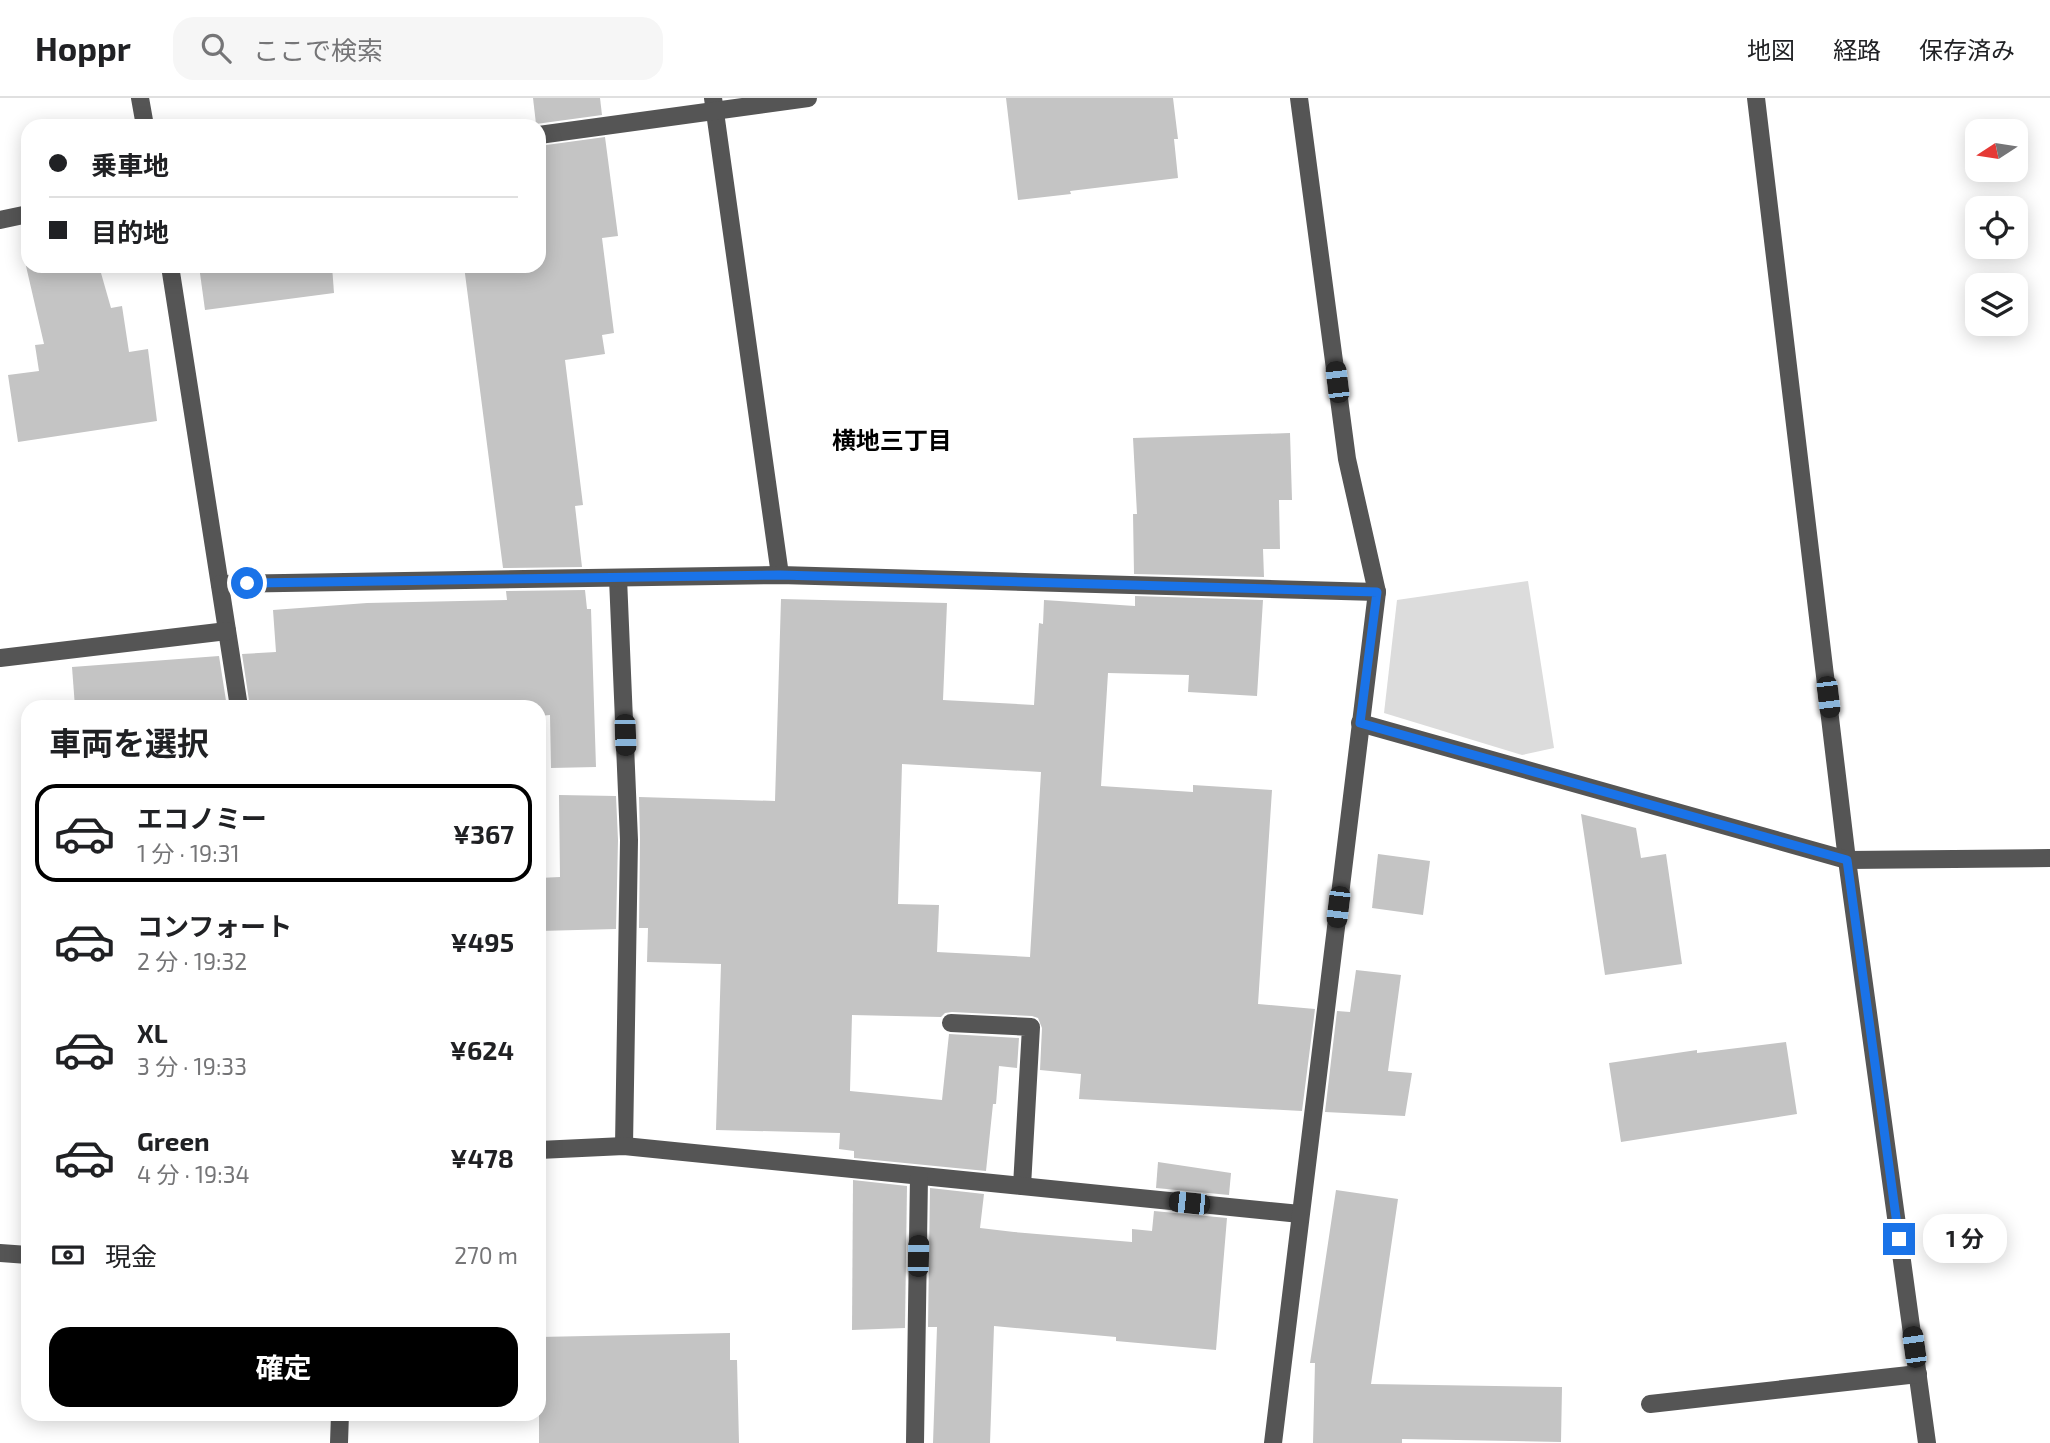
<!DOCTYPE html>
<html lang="ja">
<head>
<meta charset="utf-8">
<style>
	:root { --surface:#fff; --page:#f6f6f6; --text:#202124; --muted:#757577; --line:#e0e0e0; --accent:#000 }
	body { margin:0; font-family:"Exo 2","Noto Sans JP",sans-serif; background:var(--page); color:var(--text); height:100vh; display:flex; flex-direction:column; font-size:26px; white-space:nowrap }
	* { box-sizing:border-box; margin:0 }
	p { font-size:23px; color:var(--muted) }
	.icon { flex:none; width:38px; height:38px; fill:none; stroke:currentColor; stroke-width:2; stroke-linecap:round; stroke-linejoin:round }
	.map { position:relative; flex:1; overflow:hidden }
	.side { position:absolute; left:21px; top:602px; width:525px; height:721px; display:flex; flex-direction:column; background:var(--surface); border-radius:21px; box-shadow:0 4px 18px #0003 }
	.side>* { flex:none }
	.hud { position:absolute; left:21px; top:21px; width:525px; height:154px; border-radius:21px; box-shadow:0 4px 18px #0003; display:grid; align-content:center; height:154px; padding:0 28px; background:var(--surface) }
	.needle { width:46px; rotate:258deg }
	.controls { position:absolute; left:1965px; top:21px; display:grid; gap:14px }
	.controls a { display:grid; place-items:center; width:63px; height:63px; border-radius:14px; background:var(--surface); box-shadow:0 4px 18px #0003; font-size:35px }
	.end { position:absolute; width:32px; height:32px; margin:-16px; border:9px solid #1a73e8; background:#fff; box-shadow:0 0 0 4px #fff }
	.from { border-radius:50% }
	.bubble { position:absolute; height:49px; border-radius:21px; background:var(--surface); box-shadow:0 4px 18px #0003; font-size:23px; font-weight:700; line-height:49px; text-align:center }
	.car { position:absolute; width:21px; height:42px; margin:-21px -10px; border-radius:9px; box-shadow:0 0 5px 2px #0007; background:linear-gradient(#222 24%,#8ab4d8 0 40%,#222 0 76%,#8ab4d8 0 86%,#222 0) }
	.hud b { display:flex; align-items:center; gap:24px; height:66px; font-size:26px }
	.hud b+b { border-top:2px solid var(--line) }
	.hud i { width:18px; height:18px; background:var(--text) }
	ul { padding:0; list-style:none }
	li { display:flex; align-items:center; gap:21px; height:98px; margin:0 14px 10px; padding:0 14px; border:4px solid transparent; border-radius:21px }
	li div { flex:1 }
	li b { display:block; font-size:26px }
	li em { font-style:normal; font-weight:700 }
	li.current { border-color:var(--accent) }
	li>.icon { width:63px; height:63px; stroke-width:1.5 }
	h2 { padding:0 28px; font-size:32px; line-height:84px }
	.pay { display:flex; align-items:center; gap:18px; height:77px; padding:0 28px; font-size:26px }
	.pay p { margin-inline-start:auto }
	.primary-button { display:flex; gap:14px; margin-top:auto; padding:14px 28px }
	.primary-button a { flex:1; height:80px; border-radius:21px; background:var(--accent); color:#fff; font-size:28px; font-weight:700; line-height:80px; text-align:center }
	header { display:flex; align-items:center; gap:42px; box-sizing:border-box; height:98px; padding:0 35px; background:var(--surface); border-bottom:2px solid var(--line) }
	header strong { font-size:33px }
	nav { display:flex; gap:38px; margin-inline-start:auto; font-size:24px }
	.search { width:490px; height:63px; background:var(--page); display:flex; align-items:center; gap:18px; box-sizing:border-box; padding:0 24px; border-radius:21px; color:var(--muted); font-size:26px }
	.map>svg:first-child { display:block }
	.green { fill:#dcdcdc }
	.building { fill:#c4c4c4; fill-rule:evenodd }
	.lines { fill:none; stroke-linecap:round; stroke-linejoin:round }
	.minor { stroke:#555; stroke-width:18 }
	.route { stroke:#1a73e8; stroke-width:9 }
	.labels { text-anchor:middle; stroke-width:6; stroke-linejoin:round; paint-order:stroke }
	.neighbourhood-label { font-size:24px; font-weight:bold; fill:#000; stroke:#fff }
</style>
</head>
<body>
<header>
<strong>Hoppr</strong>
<div class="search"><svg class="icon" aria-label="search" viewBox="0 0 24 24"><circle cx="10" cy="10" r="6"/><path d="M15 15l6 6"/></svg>ここで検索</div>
<nav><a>地図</a><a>経路</a><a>保存済み</a></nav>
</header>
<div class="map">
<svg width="2050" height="1345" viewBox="0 0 2050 1345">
	<rect width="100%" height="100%" fill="#fff"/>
	<path class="green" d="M1528,483L1554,650L1522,657L1384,615L1397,502Z"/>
	<g class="building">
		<path d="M533,0H600L602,17L536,26Z"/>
		<path d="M1006,0H1173L1178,41H1174L1178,80L1070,93L1071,96L1018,102Z"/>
		<path d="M605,39L618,138L602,140L614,235L602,237L605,256L565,262L583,407L575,408L582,469L503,470L464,168H539V48Z"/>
		<path d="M26,168H99L111,210L122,208L129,254L148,251L157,323L18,344L8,277L39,273L35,247L44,246Z"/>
		<path d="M199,168H332L334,195L205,212Z"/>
		<path d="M1290,335L1292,402H1279L1280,451H1263L1264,479L1134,476L1133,416H1137L1133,340Z"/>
		<path d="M585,492L587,511H591L596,669L551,670L550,617L539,618V609H250L242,556L276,554L273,512L367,505L507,502L506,493Z"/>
		<path d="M1135,498L1263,502L1257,598L1188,594L1189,577L1108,575L1101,688L1193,694V687L1272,692L1258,906L1315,911L1302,1013L1079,1001L1081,976L1040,972L1042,930L1038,920L1032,918L952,914L945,915L941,919L852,917L850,993L942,1002L949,936L1019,940L1017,970L999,968L996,1006H993L986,1073L854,1060V1053L839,1051L840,1035L716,1032L721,866L647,864L648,830H639L640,742L639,699L775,703L781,501L947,505L943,602L1034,607L1039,525L1043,526L1044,502L1135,508ZM902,666L1041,674L1030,859L937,854L939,807L898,806Z"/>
		<path d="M219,558L227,609H75L72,569Z"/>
		<path d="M559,697L616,698L618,742L616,831L539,833V780L560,779Z"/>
		<path d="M1581,716L1636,730L1641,760L1666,756L1682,866L1605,877Z"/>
		<path d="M1378,756L1430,763L1423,817L1372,810Z"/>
		<path d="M1356,872L1401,877L1388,973L1412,975L1405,1018L1325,1014L1337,913L1350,914Z"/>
		<path d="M1786,944L1797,1016L1621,1044L1609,965L1697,952V955Z"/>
		<path d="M1158,1064L1231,1075L1229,1097L1156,1090Z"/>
		<path d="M853,1082L907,1088L905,1230L852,1232Z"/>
		<path d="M930,1090L984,1096L980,1130L1014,1134L1132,1144V1131L1152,1133L1154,1113L1227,1120L1216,1252L1116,1243V1239L994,1228L990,1345H933L937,1229H928Z"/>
		<path d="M1336,1092L1398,1101L1371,1286L1562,1289L1561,1344L1402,1341V1345H1313L1315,1265H1310Z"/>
		<path d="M730,1235V1262H737L739,1345H539V1239Z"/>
	</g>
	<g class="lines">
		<g class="minor">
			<path d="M140,0L145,28"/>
			<path d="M713,0L780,477"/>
			<path d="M1756,0L1847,762L1927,1345"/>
			<path d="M539,37L808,0"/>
			<path d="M0,122L28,116"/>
			<path d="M170,168L239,609"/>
			<path d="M618,480L629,742L624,1048"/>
			<path d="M220,486L780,477L1377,494"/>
			<path d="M0,560L227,533"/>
			<path d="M1360,625L1847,762L2050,760"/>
			<path d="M951,925L1031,929L1022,1088"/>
			<path d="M539,1052L624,1048L1300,1116"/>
			<path d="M0,1155L28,1157"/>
			<path d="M1650,1306L1918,1276"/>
			<path d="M339,1345L340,1316"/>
			<path d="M915,1345L919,1078"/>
			<path d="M1273,1345L1377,494L1347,361L1299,0"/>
		</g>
	</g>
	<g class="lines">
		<path class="route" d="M247,485L780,477L1377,494L1360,625L1847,762L1899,1141"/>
	</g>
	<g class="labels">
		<g class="neighbourhood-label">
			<text x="892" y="351">横地三丁目</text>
		</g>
	</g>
</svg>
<div class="controls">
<a><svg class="needle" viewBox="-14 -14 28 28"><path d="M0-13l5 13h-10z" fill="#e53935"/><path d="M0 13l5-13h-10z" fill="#757577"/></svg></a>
<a><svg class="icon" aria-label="locate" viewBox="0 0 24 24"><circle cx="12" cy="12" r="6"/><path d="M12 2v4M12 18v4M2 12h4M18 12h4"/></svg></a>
<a><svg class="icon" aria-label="layers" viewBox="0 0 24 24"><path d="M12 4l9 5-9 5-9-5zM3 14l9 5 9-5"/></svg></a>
</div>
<i class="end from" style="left:247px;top:485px"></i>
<i class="end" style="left:1899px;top:1141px"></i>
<div class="bubble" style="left:1923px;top:1116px;width:84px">1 分</div>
<i class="car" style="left:1337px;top:284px;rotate:353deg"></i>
<i class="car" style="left:1828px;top:599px;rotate:173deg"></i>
<i class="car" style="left:625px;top:637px;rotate:178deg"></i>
<i class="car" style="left:1338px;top:809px;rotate:187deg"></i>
<i class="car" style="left:1189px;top:1105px;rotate:276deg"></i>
<i class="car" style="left:918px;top:1158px;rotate:1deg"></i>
<i class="car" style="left:1914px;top:1249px;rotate:352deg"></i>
<div class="hud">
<b><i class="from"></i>乗車地</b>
<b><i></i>目的地</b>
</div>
<section class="side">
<h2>車両を選択</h2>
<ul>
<li class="current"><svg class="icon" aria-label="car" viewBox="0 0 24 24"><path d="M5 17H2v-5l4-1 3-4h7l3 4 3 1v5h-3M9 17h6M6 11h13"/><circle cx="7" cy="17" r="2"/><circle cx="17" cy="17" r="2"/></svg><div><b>エコノミー</b><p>1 分 · 19:31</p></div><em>¥367</em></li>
<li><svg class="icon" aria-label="car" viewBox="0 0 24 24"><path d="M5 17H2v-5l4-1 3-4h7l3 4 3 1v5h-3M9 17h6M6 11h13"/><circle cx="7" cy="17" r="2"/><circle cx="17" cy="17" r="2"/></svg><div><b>コンフォート</b><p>2 分 · 19:32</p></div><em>¥495</em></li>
<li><svg class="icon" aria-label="car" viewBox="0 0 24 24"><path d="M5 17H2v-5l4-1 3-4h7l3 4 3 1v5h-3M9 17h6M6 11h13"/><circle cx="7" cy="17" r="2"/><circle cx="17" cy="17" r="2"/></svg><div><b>XL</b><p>3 分 · 19:33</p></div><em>¥624</em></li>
<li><svg class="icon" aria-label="car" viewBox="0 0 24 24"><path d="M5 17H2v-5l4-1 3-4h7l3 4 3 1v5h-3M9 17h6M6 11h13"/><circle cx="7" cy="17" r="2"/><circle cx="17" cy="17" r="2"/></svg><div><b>Green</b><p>4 分 · 19:34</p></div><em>¥478</em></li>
</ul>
<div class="pay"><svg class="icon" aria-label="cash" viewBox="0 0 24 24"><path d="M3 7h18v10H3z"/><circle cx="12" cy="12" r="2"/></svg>現金<p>270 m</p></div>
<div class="primary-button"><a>確定</a></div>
</section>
</div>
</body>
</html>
